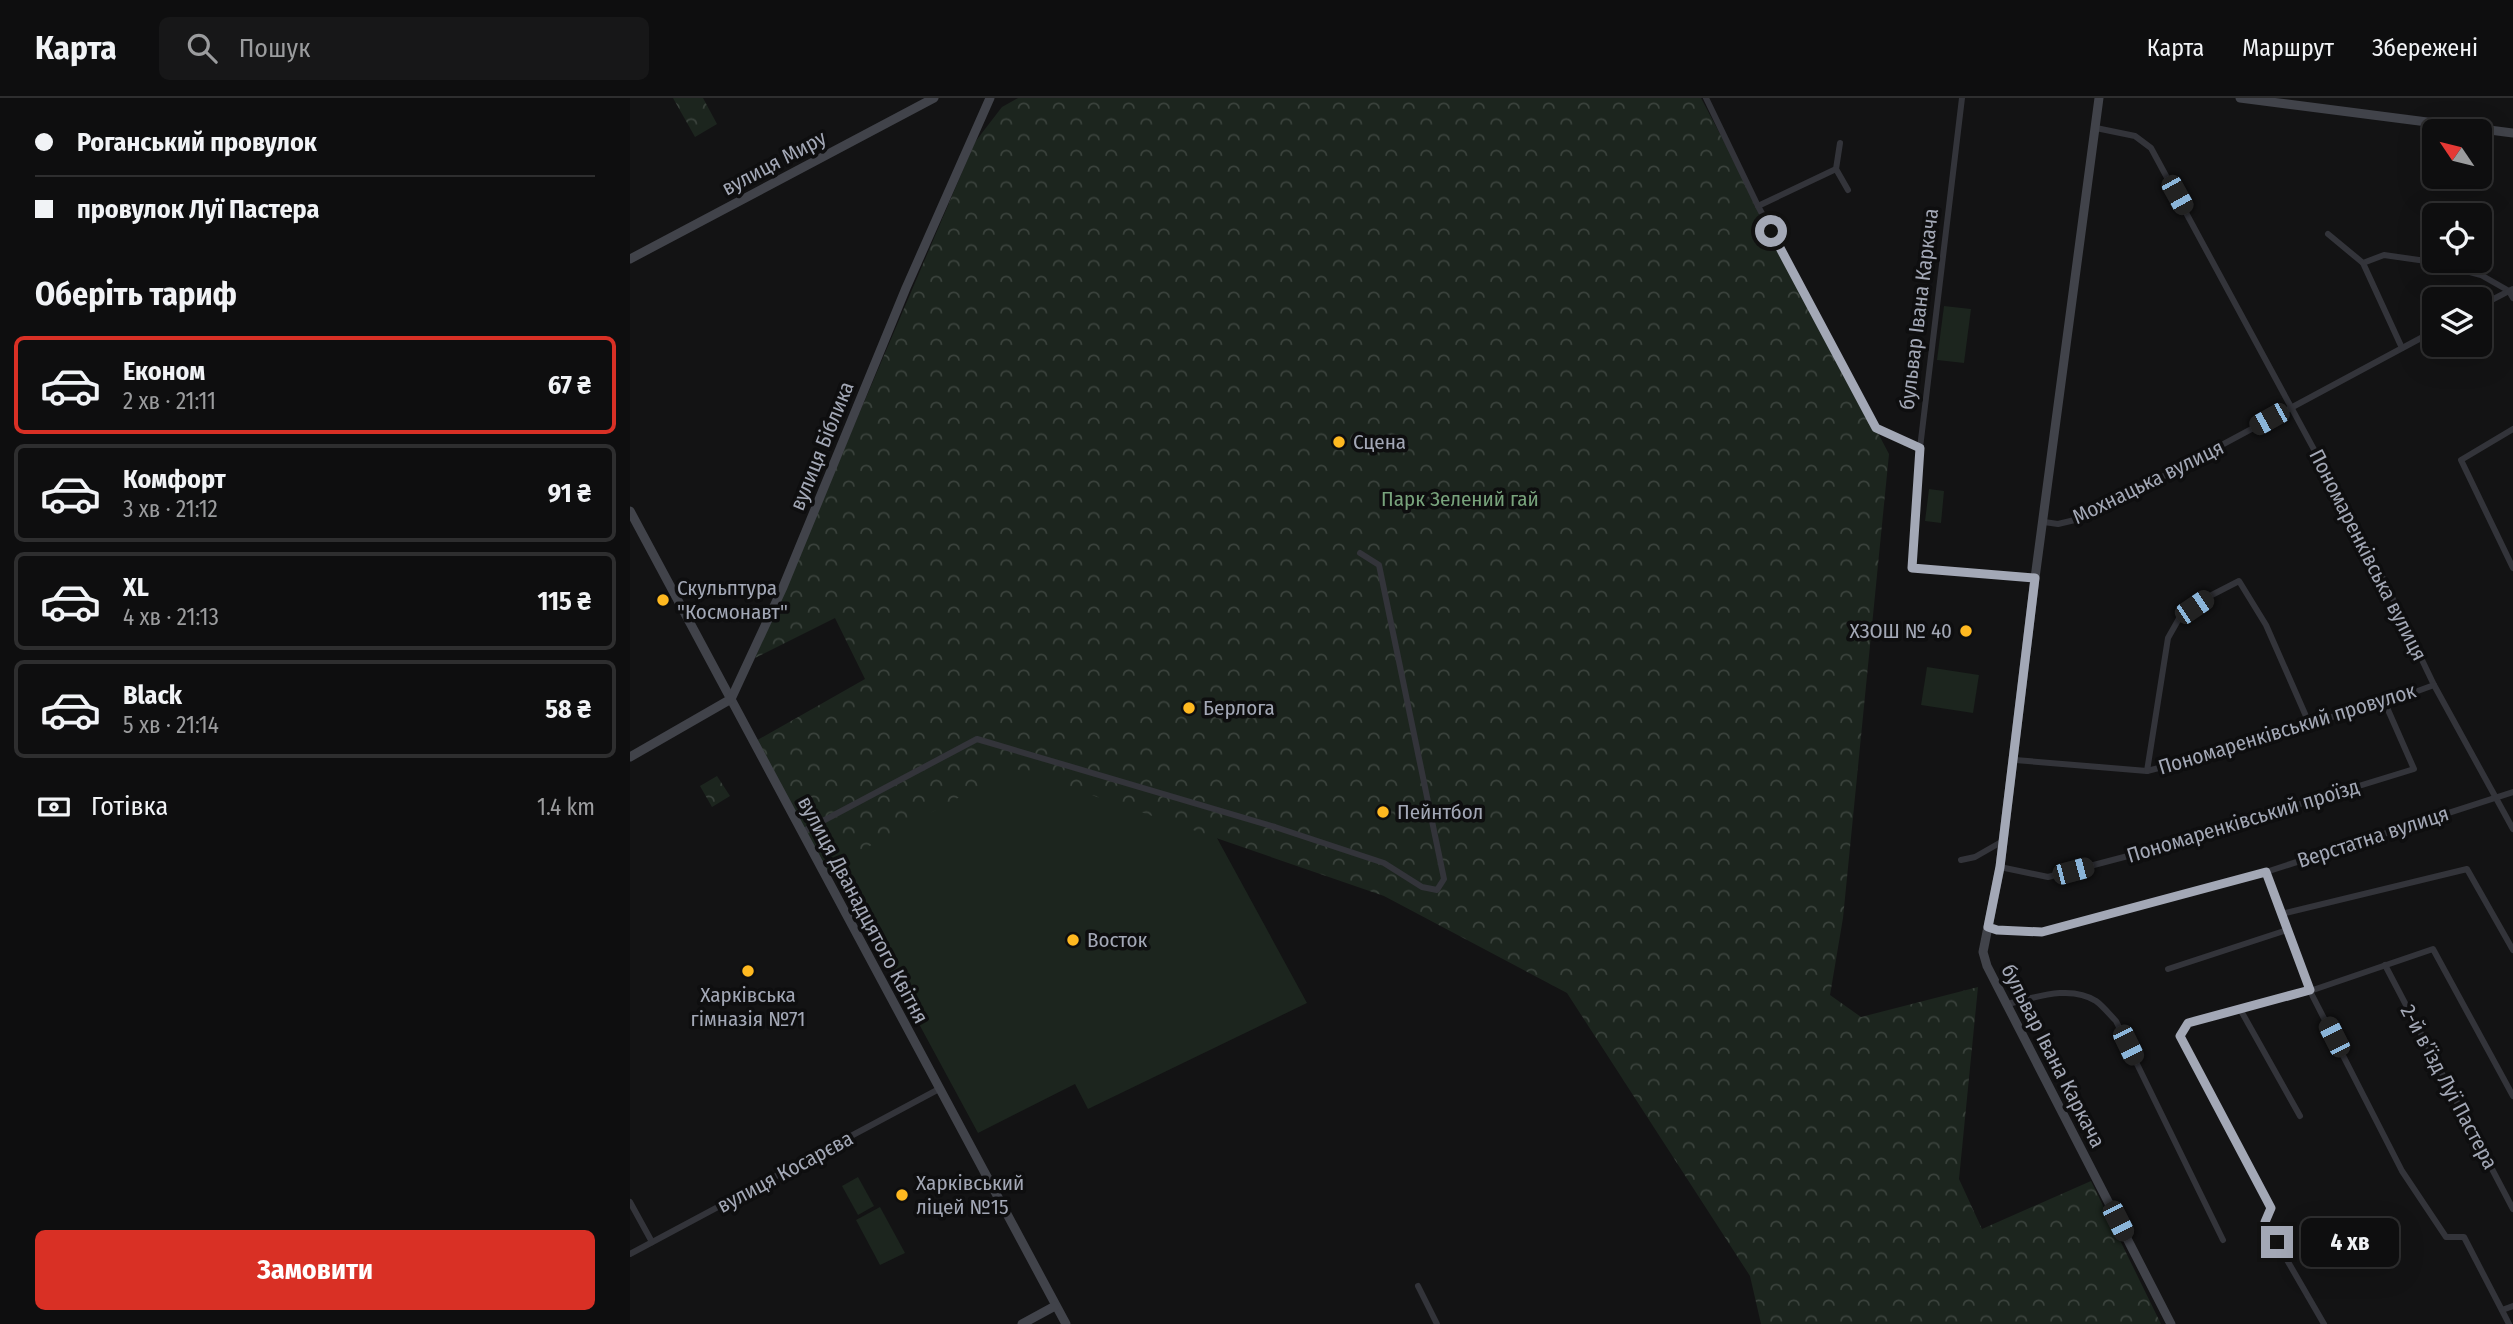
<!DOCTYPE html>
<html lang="uk">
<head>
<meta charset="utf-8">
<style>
	:root { --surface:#0e0e0f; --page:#171718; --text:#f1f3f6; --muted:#9b9c9e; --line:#2e2e2f; --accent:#d93025 }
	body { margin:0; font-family:"Fira Sans Condensed",sans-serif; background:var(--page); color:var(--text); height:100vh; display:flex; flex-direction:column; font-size:26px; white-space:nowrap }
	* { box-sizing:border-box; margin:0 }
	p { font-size:23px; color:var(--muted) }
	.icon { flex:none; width:38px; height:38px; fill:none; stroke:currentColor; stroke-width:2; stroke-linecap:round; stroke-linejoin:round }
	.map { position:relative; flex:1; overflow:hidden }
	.side { display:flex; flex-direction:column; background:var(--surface); width:630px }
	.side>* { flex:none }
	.top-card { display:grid; align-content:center; height:154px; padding:0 35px; background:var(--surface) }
	.needle { width:46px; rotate:305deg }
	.buttons { position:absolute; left:1792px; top:21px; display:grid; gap:14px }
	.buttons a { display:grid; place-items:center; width:70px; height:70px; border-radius:10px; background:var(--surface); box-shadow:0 7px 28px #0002,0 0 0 2px var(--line); font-size:35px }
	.end { position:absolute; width:32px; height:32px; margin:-16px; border:9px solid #a3a8b6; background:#111; box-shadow:0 0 0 4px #111 }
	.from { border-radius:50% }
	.bubble { position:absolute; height:49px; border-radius:10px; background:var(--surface); box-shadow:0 7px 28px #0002,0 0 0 2px var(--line); font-size:23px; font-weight:700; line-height:49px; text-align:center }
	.car { position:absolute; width:21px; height:42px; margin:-21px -10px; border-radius:9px; box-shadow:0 0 5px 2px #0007; background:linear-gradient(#222 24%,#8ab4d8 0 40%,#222 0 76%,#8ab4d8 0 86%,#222 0) }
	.top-card b { display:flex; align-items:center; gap:24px; height:66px; font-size:26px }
	.top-card b+b { border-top:2px solid var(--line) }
	.top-card i { width:18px; height:18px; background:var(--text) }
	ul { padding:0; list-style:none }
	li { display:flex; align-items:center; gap:21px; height:98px; margin:0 14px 10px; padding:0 21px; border:4px solid var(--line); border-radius:10px }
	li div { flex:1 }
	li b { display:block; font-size:26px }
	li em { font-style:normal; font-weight:700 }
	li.active { border-color:var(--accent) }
	li>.icon { width:63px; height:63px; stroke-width:1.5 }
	h2 { padding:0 35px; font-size:32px; line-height:84px }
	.pay { display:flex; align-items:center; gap:18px; height:77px; padding:0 35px; font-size:26px }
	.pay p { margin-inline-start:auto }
	.primary-button { display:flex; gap:14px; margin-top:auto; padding:14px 35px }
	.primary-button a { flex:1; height:80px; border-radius:10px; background:var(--accent); color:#fff; font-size:28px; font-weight:700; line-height:80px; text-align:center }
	header { display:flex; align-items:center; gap:42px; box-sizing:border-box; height:98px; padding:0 35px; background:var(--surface); border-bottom:2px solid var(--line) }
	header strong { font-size:33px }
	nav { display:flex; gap:38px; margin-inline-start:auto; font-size:24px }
	.search { width:490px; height:63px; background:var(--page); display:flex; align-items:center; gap:18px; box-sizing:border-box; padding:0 24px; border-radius:10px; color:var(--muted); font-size:26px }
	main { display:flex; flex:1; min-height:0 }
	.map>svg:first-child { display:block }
	.grass { fill:#1c251e }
	.park { fill:url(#park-crowns) }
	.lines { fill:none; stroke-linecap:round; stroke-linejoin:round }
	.street { stroke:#33343a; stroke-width:6 }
	.secondary { stroke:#41434a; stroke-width:9 }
	.route { stroke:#a3a8b6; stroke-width:9 }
	.poi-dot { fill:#ffb920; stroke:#0e0e0f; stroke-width:2.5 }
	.labels { text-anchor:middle; stroke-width:7; stroke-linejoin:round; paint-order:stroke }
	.street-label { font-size:21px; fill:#a3a8b6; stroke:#0e0e0f }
	.poi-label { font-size:21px; fill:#a3a8b6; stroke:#0e0e0f; text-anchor:start }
	.park-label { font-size:21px; fill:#78a37c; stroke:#0e0e0f }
</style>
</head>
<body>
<header>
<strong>Карта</strong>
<div class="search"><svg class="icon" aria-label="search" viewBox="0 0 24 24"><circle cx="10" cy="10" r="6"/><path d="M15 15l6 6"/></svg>Пошук</div>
<nav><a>Карта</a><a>Маршрут</a><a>Збережені</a></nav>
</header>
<main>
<section class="side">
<div class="top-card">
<b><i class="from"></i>Роганський провулок</b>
<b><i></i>провулок Луї Пастера</b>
</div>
<h2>Оберіть тариф</h2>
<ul>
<li class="active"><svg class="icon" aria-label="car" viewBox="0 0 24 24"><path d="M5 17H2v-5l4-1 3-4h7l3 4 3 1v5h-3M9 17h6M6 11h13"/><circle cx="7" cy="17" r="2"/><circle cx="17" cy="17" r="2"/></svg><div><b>Економ</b><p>2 хв · 21:11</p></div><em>67 ₴</em></li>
<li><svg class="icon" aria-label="car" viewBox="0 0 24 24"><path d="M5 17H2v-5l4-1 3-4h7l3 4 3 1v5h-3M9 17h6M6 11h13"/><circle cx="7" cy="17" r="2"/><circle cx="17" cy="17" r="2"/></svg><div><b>Комфорт</b><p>3 хв · 21:12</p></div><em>91 ₴</em></li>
<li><svg class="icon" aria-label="car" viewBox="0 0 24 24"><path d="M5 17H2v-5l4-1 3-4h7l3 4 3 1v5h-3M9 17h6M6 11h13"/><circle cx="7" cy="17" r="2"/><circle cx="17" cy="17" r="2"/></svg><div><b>XL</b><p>4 хв · 21:13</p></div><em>115 ₴</em></li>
<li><svg class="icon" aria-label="car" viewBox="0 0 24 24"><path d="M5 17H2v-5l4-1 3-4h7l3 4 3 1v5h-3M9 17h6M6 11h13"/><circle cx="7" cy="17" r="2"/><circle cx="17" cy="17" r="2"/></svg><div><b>Black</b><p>5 хв · 21:14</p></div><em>58 ₴</em></li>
</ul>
<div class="pay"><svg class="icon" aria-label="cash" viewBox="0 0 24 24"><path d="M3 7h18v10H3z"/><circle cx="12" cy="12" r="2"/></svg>Готівка<p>1.4 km</p></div>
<div class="primary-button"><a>Замовити</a></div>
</section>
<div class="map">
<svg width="1883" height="1226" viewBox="0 0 1883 1226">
	<defs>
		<pattern id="park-crowns" width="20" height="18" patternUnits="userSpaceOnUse" patternTransform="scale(1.75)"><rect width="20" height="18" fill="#1c251e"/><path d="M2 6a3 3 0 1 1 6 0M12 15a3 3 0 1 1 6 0" fill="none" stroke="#3a423c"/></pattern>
	</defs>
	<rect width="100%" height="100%" fill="#131314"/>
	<g class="grass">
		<path d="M1314,208L1341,211L1334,265L1307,262Z"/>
		<path d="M1299,391L1314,393L1311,425L1295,423Z"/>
		<path d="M1297,569L1349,577L1343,615L1291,607Z"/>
		<path d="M342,651L581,729L677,905L458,1011L445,986L348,1035L185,734Z"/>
		<path d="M228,1079L244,1108L228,1117L212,1088Z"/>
		<path d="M250,1109L275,1155L250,1167L226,1122Z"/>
	</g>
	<g class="park">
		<path d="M43,0H73L87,26L65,39Z"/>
		<path d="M388,0H1071L1259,356L1213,820L1200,897L1231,919L1348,889L1329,1081L1352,1131L1461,1083L1531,1226H1131L1120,1178L937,895L754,798L383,670L192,774L124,644L235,581L205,520L125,560L345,44L372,9Z"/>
		<path d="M87,678L100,698L82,709L70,688Z"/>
	</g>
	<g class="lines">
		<g class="street">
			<path d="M1076,0L1128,108L1246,330L1290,350"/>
			<path d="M1332,0L1290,350L1282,470L1405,480"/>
			<path d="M1466,30L1505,38L1521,50L1747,468L1804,587L1883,731"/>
			<path d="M1210,45L1206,71L1218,92"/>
			<path d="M1128,108L1206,71"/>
			<path d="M1698,136L1733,165L1754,157L1803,164L1851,177L1879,193L1883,200"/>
			<path d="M1733,165L1772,250"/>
			<path d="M1850,208L1883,191"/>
			<path d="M1883,331L1831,362L1883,470"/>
			<path d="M1414,424L1428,426L1449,421L1508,392L1804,233"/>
			<path d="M1385,662L1517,673L1564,661L1679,625L1755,605L1804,587"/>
			<path d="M1517,673L1538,540L1551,517L1576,500L1609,483L1636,527L1679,625"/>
			<path d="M172,734L347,641L645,729L754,765L792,789L807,792L814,781L749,467L730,455"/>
			<path d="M1331,762L1345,759L1373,743"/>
			<path d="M1370,769L1418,779L1517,753L1784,671L1755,605"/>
			<path d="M1636,774L1680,893L1772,1073L1816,1139H1834L1879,1226"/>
			<path d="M1651,816L1837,771L1883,852"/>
			<path d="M1358,829C1380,836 1406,836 1428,830L1636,774L1883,694"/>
			<path d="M1755,867L1883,1111"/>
			<path d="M1538,871L1657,832"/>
			<path d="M1377,906C1404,900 1440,886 1466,903C1473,908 1480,917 1486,923L1593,1142"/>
			<path d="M1610,911L1670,1018"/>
			<path d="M0,1104L22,1144"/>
			<path d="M0,1156L309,991"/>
			<path d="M788,1188L807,1226"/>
			<path d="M1872,1212L1883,1208"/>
			<path d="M1694,1226L1635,1124L1641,1110L1550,938L1558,925L1680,893L1803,851L1883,998"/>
		</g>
		<g class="secondary">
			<path d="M1469,0L1405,480L1370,769L1353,854L1357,868L1541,1226"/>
			<path d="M1610,0L1883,35"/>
			<path d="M0,161L304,0"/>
			<path d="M0,413L436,1226"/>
			<path d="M0,659L101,601L153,489L276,190L360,0"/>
			<path d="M392,1226L425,1208"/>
		</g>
	</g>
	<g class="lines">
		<path class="route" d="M1141,133L1246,330L1290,350L1282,470L1405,480L1370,769L1358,829L1367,832L1412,834L1636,774L1680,892L1558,925L1550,938L1641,1110L1635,1124L1647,1144"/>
	</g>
	<g class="poi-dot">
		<circle cx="709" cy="344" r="7"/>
		<circle cx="33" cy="502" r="7"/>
		<circle cx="1336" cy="533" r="7"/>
		<circle cx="559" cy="610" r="7"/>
		<circle cx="753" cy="714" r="7"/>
		<circle cx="443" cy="842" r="7"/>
		<circle cx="118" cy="873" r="7"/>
		<circle cx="272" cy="1097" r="7"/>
	</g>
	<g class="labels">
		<g class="street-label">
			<text transform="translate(144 65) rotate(-28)" y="7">вулиця Миру</text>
			<text transform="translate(1289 211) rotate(-83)" y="7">бульвар Івана Каркача</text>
			<text transform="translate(192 348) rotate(-68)" y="7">вулиця Біблика</text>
			<text transform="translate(1518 384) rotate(-26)" y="7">Мохнацька вулиця</text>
			<text transform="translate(1738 457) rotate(63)" y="7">Пономаренківська вулиця</text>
			<text transform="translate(1657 631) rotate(-17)" y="7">Пономаренківський провулок</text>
			<text transform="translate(1613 723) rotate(-17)" y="7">Пономаренківський проїзд</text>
			<text transform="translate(1743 739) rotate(-18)" y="7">Верстатна вулиця</text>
			<text transform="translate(233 812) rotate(62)" y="7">вулиця Дванадцятого Квітня</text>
			<text transform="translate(1423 958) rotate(63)" y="7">бульвар Івана Каркача</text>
			<text transform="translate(1819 989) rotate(62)" y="7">2-й в’їзд Луї Пастера</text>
			<text transform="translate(155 1074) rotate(-28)" y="7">вулиця Косарєва</text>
		</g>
		<g class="poi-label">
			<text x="723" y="351">Сцена</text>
			<text x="47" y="497">Скульптура<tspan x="47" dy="24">"Космонавт"</tspan></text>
			<text x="1322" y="540" text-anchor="end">ХЗОШ № 40</text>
			<text x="573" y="617">Берлога</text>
			<text x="767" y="721">Пейнтбол</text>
			<text x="457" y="849">Восток</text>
			<text x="118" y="904" text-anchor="middle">Харківська<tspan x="118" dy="24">гімназія №71</tspan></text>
			<text x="286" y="1092">Харківський<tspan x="286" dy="24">ліцей №15</tspan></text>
		</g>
		<g class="park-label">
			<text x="830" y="408">Парк Зелений гай</text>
		</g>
	</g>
</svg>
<div class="buttons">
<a><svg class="needle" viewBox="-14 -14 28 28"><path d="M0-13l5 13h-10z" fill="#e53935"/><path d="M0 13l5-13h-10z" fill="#9b9c9e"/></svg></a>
<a><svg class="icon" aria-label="locate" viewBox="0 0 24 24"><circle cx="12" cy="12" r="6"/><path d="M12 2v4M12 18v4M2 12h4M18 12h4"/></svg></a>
<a><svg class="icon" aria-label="layers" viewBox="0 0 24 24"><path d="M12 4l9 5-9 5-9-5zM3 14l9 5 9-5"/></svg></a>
</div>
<i class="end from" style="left:1141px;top:133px"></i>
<i class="end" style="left:1647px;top:1144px"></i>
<div class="bubble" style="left:1671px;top:1120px;width:98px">4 хв</div>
<i class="car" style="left:1547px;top:97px;rotate:151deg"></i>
<i class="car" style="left:1639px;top:321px;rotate:241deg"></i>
<i class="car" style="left:1564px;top:509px;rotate:56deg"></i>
<i class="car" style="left:1443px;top:773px;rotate:75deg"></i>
<i class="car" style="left:1704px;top:939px;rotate:333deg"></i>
<i class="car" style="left:1498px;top:947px;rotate:154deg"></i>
<i class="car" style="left:1488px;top:1123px;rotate:153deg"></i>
</div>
</main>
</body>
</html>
